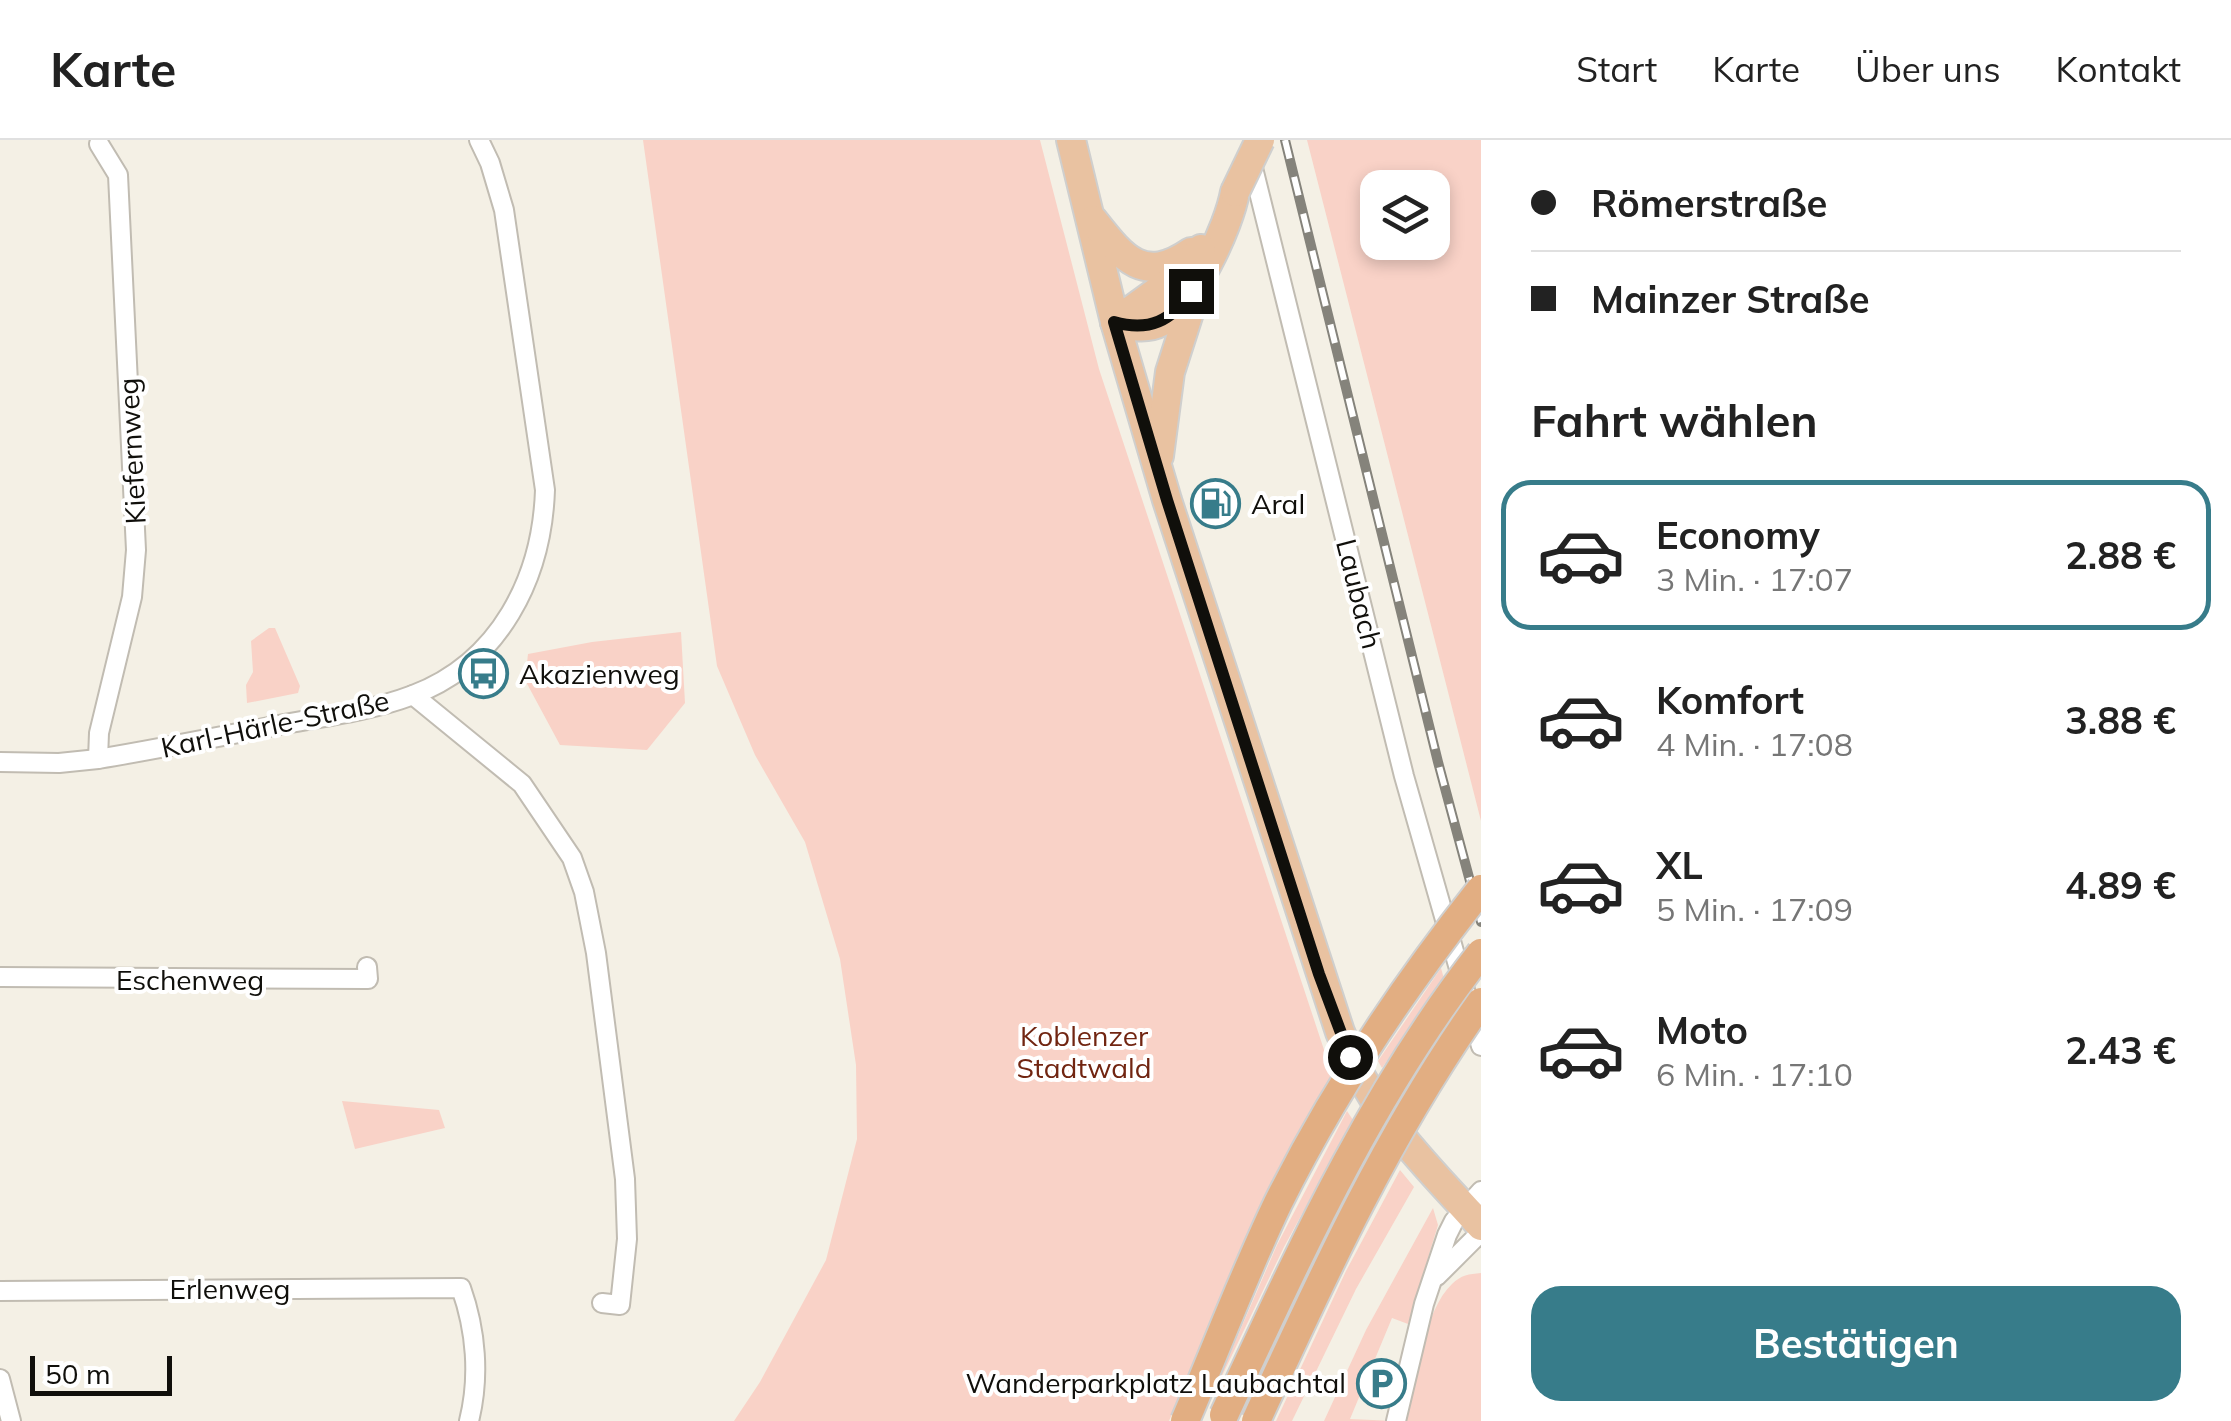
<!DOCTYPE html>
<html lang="de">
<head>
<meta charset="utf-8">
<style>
	:root { --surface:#fff; --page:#f2f2f2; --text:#222; --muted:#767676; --line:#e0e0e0; --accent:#377c8a }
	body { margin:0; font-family:Mulish,sans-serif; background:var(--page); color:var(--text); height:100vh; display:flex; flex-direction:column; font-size:38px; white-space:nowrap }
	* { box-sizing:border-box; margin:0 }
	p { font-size:32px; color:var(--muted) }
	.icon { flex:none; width:55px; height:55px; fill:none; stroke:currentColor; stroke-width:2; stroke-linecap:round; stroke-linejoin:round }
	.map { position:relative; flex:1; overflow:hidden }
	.side { display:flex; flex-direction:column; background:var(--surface); width:750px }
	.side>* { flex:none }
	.banner { display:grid; align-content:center; height:220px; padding:0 50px; background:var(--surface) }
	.tools { position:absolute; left:1360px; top:30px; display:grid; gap:20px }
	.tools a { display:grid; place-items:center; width:90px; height:90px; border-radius:20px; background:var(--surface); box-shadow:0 5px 15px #0003; font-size:50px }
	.scale { position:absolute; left:30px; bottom:25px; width:142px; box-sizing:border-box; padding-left:10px; border:5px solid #100f0b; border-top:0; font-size:28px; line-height:35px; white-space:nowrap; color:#100f0b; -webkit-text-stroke:8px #fff; paint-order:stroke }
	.end { position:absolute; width:45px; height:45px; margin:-22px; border:12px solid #100f0b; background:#fff; box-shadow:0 0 0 5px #fff }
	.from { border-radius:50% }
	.banner b { display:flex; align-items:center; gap:35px; height:95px; font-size:38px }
	.banner b+b { border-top:2px solid var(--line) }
	.banner i { width:25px; height:25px; background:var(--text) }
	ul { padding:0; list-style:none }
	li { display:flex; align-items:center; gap:30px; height:150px; margin:0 20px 15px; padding:0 30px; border:5px solid transparent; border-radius:30px }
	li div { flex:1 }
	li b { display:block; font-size:38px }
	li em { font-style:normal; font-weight:700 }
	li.current { border-color:var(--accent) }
	li>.icon { width:90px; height:90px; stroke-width:1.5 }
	h2 { padding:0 50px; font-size:45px; line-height:120px }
	.action { display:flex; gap:20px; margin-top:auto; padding:20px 50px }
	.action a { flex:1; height:115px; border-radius:30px; background:var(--accent); color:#fff; font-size:40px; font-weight:700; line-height:115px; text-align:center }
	header { display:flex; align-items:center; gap:60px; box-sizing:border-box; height:140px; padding:0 50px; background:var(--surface); border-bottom:2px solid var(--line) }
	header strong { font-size:48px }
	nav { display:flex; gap:55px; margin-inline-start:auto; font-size:35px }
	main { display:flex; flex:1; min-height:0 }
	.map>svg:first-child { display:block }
	.green { fill:#f9d2c7; fill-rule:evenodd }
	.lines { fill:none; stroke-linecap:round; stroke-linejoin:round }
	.minor-casing { stroke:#c1bcb2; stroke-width:22 }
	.primary-casing { stroke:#cfcfce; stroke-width:32 }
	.minor { stroke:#fff; stroke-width:18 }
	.primary { stroke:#e9c2a1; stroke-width:28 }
	.rail-casing { stroke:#85837b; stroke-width:10 }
	.rail { stroke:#fff; stroke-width:6; stroke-dasharray:19; stroke-linecap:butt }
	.primary-bridge-casing { stroke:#cfcfce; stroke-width:32; stroke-linecap:butt }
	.trunk-bridge-casing { stroke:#cfcfce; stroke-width:32; stroke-linecap:butt }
	.primary-bridge { stroke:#e9c2a1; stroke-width:28 }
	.trunk-bridge { stroke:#e2ae82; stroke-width:28 }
	.route { stroke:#100f0b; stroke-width:12 }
	.labels { text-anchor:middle; stroke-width:8; stroke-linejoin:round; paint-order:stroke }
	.street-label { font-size:28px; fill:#100f0b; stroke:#fff }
	.poi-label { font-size:28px; fill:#100f0b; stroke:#fff; text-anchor:start }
	.park-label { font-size:28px; fill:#712511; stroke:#fff }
</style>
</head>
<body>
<header>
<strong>Karte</strong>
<nav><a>Start</a><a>Karte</a><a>Über uns</a><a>Kontakt</a></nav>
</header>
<main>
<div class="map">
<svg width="1481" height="1281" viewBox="0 0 1481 1281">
	<rect width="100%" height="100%" fill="#f4f0e5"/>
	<g class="green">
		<path d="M643,0H1040L1099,229L1333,937L1274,1044L1241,1110L1169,1281H734L760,1242L826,1120L857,999L856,925L840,819L805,702L755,615L717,526Z"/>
		<path d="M1307,0H1481V681ZM1378,48H1432V102H1378Z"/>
		<path d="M269,488H275L300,546L298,553L247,563L246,545L253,532L251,501Z"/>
		<path d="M681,492L685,563L647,610L560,605L525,540L528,514L592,502Z"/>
		<path d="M1441,828L1444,839L1382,928L1378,921Z"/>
		<path d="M342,961L439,970L445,988L355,1009Z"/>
		<path d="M1347,971L1353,980L1284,1107L1206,1269L1277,1105Z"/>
		<path d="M1400,1030L1414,1047L1356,1149L1292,1281H1276L1346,1131Z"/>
		<path d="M1433,1068L1438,1085L1408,1184L1392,1178L1350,1279L1395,1281H1324L1366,1190Z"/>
		<path d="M1481,1133V1281H1405C1414,1244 1424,1170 1452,1144C1461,1135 1469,1134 1481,1133Z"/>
	</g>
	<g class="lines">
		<defs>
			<g id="minor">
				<path d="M1251,20L1404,636L1481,906"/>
				<path d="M413,555L522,644L572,718L584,752L596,813L625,1039L627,1099L620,1165L602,1163"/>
				<path d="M98,619L99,593L132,457L136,410L118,35L99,4"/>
				<path d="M0,622L59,623L98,619C158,609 218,597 279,585C323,577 371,571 413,555C500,522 542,438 545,350L504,70L490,23L479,0"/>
				<path d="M0,837L368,839L367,827"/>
				<path d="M1437,1136L1481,1092"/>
				<path d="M0,1151L461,1148C476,1190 480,1237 469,1281"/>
				<path d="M0,1239L11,1281"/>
				<path d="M1396,1281L1424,1164L1447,1095L1454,1081L1481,1051"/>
			</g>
			<g id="primary">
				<path d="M1071,0L1115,182L1167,360L1340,892C1374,978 1422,1020 1481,1086"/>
				<path d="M1093,80C1123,118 1143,145 1191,112"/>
				<path d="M1115,182C1130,186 1146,190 1161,182C1193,165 1229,86 1235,52"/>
				<path d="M1115,182L1177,137L1201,109"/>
				<path d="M1159,316L1170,232L1195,154"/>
			</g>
		</defs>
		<use href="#minor" class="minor-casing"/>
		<use href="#primary" class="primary-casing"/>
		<use href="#minor" class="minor"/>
		<use href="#primary" class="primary"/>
		<defs>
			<path id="rail" d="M1285,0L1438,622L1481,782"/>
		</defs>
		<use href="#rail" class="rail-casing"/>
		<use href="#rail" class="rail"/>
		<defs>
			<path id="primary-bridge" d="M1235,52L1260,0"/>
			<g id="trunk-bridge">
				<path d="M1224,1275C1299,1114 1371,953 1481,813"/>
				<path d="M1185,1281C1216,1209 1244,1134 1278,1063C1333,952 1404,846 1481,749"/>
				<path d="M1256,1281C1324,1133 1387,995 1481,862"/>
			</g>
		</defs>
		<use href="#primary-bridge" class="primary-bridge-casing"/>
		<use href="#trunk-bridge" class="trunk-bridge-casing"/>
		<use href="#primary-bridge" class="primary-bridge"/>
		<use href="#trunk-bridge" class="trunk-bridge"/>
	</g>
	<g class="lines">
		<path class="route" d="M1191,151C1172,181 1149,192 1114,182L1167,360L1319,834L1350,917"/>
	</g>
	<defs>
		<symbol id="fuel-ring" viewBox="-11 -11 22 22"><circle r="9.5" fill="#fff" stroke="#377c8a" stroke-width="1.5"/><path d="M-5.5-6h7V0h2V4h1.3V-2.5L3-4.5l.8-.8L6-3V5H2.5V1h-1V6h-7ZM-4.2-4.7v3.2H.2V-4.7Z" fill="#377c8a"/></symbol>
		<symbol id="bus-ring" viewBox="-11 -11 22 22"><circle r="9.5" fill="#fff" stroke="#377c8a" stroke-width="1.5"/><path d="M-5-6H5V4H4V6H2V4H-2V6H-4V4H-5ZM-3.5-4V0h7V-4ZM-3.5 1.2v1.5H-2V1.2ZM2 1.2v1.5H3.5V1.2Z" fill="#377c8a"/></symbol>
		<symbol id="parking-ring" viewBox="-11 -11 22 22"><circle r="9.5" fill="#fff" stroke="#377c8a" stroke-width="1.5"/><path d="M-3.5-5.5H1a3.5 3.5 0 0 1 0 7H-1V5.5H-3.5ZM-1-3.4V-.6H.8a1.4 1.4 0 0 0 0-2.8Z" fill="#377c8a"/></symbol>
	</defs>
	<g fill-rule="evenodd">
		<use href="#fuel-ring" x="1188" y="336" width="55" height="55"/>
		<use href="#bus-ring" x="456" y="506" width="55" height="55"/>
		<use href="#parking-ring" x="1354" y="1216" width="55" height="55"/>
	</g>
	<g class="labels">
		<g class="street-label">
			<text transform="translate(132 311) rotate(-93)" y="10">Kiefernweg</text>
			<text transform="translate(1359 454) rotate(76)" y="10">Laubach</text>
			<text transform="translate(275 584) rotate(-12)" y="10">Karl-Härle-Straße</text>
			<text x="190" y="850">Eschenweg</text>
			<text x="230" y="1159">Erlenweg</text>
		</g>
		<g class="poi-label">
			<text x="1251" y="374">Aral</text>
			<text x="519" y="544">Akazienweg</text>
			<text x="1346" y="1253" text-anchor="end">Wanderparkplatz Laubachtal</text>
		</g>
		<g class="park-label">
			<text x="1084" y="906">Koblenzer<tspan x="1084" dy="32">Stadtwald</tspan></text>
		</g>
	</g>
</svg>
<div class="tools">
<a><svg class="icon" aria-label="layers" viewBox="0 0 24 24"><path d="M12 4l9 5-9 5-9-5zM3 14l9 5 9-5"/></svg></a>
</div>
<div class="scale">50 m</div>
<i class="end from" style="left:1350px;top:917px"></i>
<i class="end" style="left:1191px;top:151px"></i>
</div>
<section class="side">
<div class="banner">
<b><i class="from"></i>Römerstraße</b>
<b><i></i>Mainzer Straße</b>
</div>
<h2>Fahrt wählen</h2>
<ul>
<li class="current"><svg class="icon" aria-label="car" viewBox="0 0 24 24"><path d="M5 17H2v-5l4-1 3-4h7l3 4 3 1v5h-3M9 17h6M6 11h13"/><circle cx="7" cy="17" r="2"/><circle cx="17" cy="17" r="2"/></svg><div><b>Economy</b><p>3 Min. · 17:07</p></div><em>2.88 €</em></li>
<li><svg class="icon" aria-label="car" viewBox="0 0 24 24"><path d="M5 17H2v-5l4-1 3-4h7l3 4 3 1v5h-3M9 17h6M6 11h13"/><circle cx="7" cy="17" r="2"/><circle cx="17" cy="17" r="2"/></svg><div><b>Komfort</b><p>4 Min. · 17:08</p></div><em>3.88 €</em></li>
<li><svg class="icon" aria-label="car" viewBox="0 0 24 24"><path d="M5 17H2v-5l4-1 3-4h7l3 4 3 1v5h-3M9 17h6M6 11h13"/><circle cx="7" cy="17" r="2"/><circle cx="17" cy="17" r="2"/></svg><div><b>XL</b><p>5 Min. · 17:09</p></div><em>4.89 €</em></li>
<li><svg class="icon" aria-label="car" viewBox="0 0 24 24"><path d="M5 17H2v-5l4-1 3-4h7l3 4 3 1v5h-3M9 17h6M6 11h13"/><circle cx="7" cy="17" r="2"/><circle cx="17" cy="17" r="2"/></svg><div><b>Moto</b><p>6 Min. · 17:10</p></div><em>2.43 €</em></li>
</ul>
<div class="action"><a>Bestätigen</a></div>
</section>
</main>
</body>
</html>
